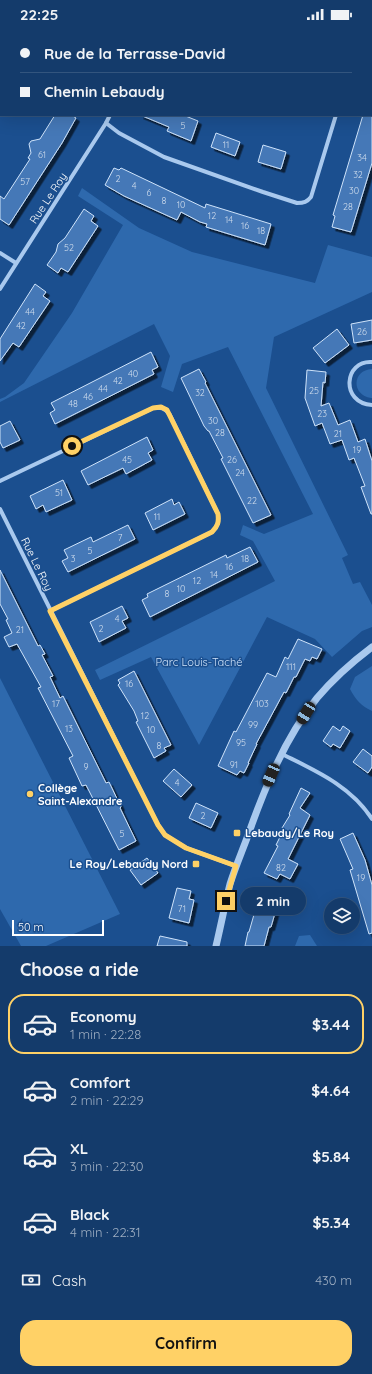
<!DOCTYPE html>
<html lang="en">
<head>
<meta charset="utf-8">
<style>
	:root { --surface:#143b6b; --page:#214673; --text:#f1f3f6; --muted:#9dadc1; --line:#33557e; --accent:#ffd166 }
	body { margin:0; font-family:Quicksand,sans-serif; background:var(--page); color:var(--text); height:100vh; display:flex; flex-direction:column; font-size:15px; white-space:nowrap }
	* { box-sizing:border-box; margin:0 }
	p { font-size:13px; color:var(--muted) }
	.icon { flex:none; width:22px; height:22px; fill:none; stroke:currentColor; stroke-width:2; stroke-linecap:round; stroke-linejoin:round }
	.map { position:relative; height:918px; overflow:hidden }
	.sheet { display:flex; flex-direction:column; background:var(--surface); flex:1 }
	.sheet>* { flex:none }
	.top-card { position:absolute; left:0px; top:0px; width:372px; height:88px; box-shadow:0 4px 16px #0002,0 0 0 1px var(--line); display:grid; align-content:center; height:88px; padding:0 20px; background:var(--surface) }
	.tools { position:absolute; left:324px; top:870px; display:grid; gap:8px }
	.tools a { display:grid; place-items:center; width:36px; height:36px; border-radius:50%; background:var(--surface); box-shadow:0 4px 16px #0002,0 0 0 1px var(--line); font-size:20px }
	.scale { position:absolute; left:12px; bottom:10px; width:92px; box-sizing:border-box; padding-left:4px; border:2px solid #fff; border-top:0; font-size:11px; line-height:14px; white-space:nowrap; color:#fff; -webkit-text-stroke:3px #1b4f8f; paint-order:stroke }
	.end { position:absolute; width:18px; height:18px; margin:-9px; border:5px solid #ffd166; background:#111; box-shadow:0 0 0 2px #111 }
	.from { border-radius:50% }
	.bubble { position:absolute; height:28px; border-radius:14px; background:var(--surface); box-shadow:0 4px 16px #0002,0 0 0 1px var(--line); font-size:13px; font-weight:700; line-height:28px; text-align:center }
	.car { position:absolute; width:12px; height:24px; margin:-12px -6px; border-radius:5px; box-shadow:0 0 3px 1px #0007; background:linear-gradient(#222 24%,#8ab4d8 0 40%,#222 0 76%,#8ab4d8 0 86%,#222 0) }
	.top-card b { display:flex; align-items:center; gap:14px; height:38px; font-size:15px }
	.top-card b+b { border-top:1px solid var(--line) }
	.top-card i { width:10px; height:10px; background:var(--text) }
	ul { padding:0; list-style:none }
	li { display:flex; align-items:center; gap:12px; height:60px; margin:0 8px 6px; padding:0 12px; border:2px solid transparent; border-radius:16px }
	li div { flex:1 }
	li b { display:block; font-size:15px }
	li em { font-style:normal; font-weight:700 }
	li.on { border-color:var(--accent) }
	li>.icon { width:36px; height:36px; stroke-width:1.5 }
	h2 { padding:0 20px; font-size:18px; line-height:48px }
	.pay { display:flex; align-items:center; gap:10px; height:44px; padding:0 20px; font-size:15px }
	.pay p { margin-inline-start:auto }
	.cta { display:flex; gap:8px; margin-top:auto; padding:8px 20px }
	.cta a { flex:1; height:46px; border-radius:16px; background:var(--accent); color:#111; font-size:16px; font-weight:700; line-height:46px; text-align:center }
	.status { display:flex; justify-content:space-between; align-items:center; height:28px; padding:0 20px; background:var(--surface); direction:ltr }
	.status svg { height:11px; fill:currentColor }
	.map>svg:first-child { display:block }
	.green { fill:#2e69ad }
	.building { fill:#4478b7; stroke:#cfe3fa; filter:url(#shadow) }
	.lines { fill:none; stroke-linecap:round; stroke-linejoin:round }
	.minor { stroke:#a9c9ee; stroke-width:4 }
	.tertiary { stroke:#a9c9ee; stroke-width:7 }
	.route { stroke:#ffd166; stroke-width:5 }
	.poi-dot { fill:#ffd166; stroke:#1b4f8f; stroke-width:1.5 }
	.labels { text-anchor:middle; stroke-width:3; stroke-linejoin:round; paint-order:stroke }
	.number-label { font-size:9px; fill:#d0dded }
	.street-label { font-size:11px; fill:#fff; stroke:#1b4f8f }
	.park-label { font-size:11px; fill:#cfe3fa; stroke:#1b4f8f }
	.poi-label { font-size:11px; font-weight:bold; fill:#fff; stroke:#1b4f8f; text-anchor:start }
</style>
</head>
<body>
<div class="status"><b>22:25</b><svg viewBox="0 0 49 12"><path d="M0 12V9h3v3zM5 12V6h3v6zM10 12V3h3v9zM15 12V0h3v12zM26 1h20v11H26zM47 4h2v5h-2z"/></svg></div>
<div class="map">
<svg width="372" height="918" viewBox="0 0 372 918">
	<defs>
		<filter id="shadow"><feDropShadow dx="3.5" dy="3.5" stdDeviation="0" flood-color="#0009"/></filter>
	</defs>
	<rect width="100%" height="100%" fill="#1b4f8f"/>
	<g class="green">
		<path d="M82,160L139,200L192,224L315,255L328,217L372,229V264L274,309L266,360L348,527L342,530L353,556L360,554L372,577V599L362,603L332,629L315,611L267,589L199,717L151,629L100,652L95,642L275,553L253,513L240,507L243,497L264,506L313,486L228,319L182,336L173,364L161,359L170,328L154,296L0,374V371L5,369L24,355L72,285L123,197L78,168Z"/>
		<path d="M372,341V370H371C351,367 352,342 372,341Z"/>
		<path d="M372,638V683C361,678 356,672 350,661L355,649Z"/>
		<path d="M0,650L120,886L46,918H21L0,881Z"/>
		<path d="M310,907L317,918H295L299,908Z"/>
	</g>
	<g class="building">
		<path d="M55,87H71L76,90L62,115L9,197L0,191V168L4,171L30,131L28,130L31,125L29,116L31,113L40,111Z"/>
		<path d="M140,87H183L198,93L191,113L167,103L169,99Z"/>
		<path d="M363,87H372V135L351,204L332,199L335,188L333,187Z"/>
		<path d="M216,105L240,114L235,128L211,119Z"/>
		<path d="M263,117L286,124L281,141L258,134Z"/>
		<path d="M114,140L119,142L121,140L205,180L206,176L271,196L265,217L206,199L207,196L200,194L181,184L177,192L124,168L105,157Z"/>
		<path d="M84,181L94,188L91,193L98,198L68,244L61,240L58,245L47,237L56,224L58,216L65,210Z"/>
		<path d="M35,256L46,264L43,268L50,273L19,319L13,315L0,333V311Z"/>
		<path d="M372,292V312L354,315L351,296Z"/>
		<path d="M337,301L349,317L325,335L313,320Z"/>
		<path d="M151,324L158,339L152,342L154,346L55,396L50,385L55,382L51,375Z"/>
		<path d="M199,341L206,354L205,355L271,487L253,495L221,431L223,430L209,403H208L204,398L181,350Z"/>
		<path d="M307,342L326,344L325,355L323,354L321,378L329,375L338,397L350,392L358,414L365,411L372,433V486H371L361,459L365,458L354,430L349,432L342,412L330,416L322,395L315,398L305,370Z"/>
		<path d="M10,393L20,412L3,420L0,414V398Z"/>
		<path d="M147,409L153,422L148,425L152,432L126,446L123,440L88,457L81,443Z"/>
		<path d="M63,452L72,472L46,484L43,477L36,481L30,468Z"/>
		<path d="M172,471L174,477L179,474L185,486L153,502L145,485Z"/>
		<path d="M128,497L135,511L68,544L62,533L68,530L64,522L91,509L93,514Z"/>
		<path d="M250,519L258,534L150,589L142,572L148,569L147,566L226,527L227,530Z"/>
		<path d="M0,542L38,618L40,617L45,626L42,627L53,648L50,649L60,670L63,668L106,755L109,754L121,779L120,780L136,813L119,822L86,757L82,758L69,730L73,728L38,660L41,659L17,616L9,619L4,609L12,605L6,592L8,591L0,576Z"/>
		<path d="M122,578L128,590L122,593L126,600L99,614L90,594Z"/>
		<path d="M298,611L322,621L317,631L312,629L310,633L305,631L296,649H294L286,665L284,664L256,716H257L248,735H249L244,745L240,743L237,747L218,738L234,703L236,704L267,645L276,649L285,629L288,631Z"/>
		<path d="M134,643L171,717L164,720L166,723L154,730L136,694L138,693L134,683L118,657L120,655L118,652Z"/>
		<path d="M333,698L340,703L343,698L350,703L340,720L333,716L331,719L323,713Z"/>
		<path d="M363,721L372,728V739L368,745L353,734Z"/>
		<path d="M174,741L192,757L181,769L163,753Z"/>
		<path d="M301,760L310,765L300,780L310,787L288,831L298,836L290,851L280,846L277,851L264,845L278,818L276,817L284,801L282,800L290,787L289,786Z"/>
		<path d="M196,775L218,785L211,800L189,790Z"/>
		<path d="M353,805L365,832L372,857V905L369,906L350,842L353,841L340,811Z"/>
		<path d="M147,830L158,845L141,857L130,842Z"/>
		<path d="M177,860L191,863L189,871L194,872L189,895L169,890Z"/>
		<path d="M263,866L279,871L271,899H269L264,918H245L248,904H249L255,883L257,884Z"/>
		<path d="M160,908L187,914V918H157Z"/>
	</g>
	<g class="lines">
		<g class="minor">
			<path d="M187,0L192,1"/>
			<path d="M5,1L6,0"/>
			<path d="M135,1L136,0"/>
			<path d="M0,9L1,7"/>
			<path d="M106,95L119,105L164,129L263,164L297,175C304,175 307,174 311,169L336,87"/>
			<path d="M0,225L16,235"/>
			<path d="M0,261L106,95L110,87"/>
			<path d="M372,334C344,332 340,375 372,377"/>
			<path d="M0,453L153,380C161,379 165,380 170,387L218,486C219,494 218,498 212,504L50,583"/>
			<path d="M0,481L158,797L165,807L186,820L236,838"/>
			<path d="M282,726C316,743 351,758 372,791"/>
		</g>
		<path class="tertiary" d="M216,918C221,897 225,876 230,856C235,840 241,826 247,810C264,762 284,711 317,670C333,651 352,634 372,619"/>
	</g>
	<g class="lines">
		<path class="route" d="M72,418L153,380L161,379L167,382L218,486C219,494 218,498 212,504L50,583L158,797L165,807L186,820L236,838L226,873"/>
	</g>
	<g class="poi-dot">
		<circle cx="30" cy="766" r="4"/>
		<rect x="233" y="801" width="8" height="8" rx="2"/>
		<rect x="192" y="832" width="8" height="8" rx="2"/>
	</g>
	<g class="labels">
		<g class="number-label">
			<text x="183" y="101">5</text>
			<text x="226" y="120">11</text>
			<text x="42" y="130">61</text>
			<text x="362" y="133">34</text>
			<text x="358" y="150">32</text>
			<text x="118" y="154">2</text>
			<text x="25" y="157">57</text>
			<text x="134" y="161">4</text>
			<text x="354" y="166">30</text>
			<text x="149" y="168">6</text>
			<text x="164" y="176">8</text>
			<text x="181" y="180">10</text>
			<text x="348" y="182">28</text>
			<text x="212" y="191">12</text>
			<text x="229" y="195">14</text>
			<text x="245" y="201">16</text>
			<text x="261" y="206">18</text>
			<text x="69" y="223">52</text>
			<text x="30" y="287">44</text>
			<text x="21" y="301">42</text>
			<text x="362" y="307">26</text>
			<text x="133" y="349">40</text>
			<text x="118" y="356">42</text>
			<text x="103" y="364">44</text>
			<text x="314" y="366">25</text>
			<text x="200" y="368">32</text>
			<text x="88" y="372">46</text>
			<text x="73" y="379">48</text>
			<text x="322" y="389">23</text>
			<text x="213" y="396">30</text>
			<text x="220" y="408">28</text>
			<text x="338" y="409">21</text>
			<text x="357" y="425">19</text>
			<text x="127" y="435">45</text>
			<text x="232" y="435">26</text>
			<text x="240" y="448">24</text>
			<text x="59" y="468">51</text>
			<text x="252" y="476">22</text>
			<text x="157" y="492">11</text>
			<text x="120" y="513">7</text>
			<text x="90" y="526">5</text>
			<text x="73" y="534">3</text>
			<text x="245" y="534">18</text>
			<text x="229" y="542">16</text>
			<text x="214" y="550">14</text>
			<text x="197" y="556">12</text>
			<text x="181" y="564">10</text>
			<text x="167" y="569">8</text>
			<text x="117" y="594">4</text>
			<text x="101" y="604">2</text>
			<text x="20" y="605">21</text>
			<text x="291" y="642">111</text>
			<text x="129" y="659">16</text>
			<text x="56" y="679">17</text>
			<text x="262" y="679">103</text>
			<text x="145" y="691">12</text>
			<text x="253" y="700">99</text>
			<text x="69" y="704">13</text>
			<text x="151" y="705">10</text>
			<text x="241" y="718">95</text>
			<text x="159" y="721">8</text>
			<text x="234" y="740">91</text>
			<text x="86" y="742">9</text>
			<text x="177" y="758">4</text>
			<text x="203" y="791">2</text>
			<text x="122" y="809">5</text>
			<text x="281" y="843">82</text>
			<text x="361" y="853">19</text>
			<text x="182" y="884">71</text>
		</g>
		<g class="street-label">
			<text transform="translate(48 170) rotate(-57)" y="4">Rue Le Roy</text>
			<text transform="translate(37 536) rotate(64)" y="4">Rue Le Roy</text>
		</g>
		<g class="park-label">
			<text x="199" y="638">Parc Louis-Taché</text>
		</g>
		<g class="poi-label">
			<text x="38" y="764">Collège<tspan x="38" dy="13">Saint-Alexandre</tspan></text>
			<text x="245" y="809">Lebaudy/Le Roy</text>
			<text x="188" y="840" text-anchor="end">Le Roy/Lebaudy Nord</text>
		</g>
	</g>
</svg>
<div class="tools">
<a><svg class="icon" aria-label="layers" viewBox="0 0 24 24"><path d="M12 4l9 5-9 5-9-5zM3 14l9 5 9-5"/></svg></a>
</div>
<div class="scale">50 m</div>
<i class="end from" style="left:72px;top:418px"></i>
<i class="end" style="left:226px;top:873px"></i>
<div class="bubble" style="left:240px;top:859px;width:66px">2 min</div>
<i class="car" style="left:306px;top:685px;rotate:212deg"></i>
<i class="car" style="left:271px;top:747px;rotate:203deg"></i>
<div class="top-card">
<b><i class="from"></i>Rue de la Terrasse-David</b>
<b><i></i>Chemin Lebaudy</b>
</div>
</div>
<section class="sheet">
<h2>Choose a ride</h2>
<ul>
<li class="on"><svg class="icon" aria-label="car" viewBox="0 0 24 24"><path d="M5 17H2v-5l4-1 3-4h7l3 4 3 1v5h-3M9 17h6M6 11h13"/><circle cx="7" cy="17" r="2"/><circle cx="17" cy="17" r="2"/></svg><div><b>Economy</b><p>1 min · 22:28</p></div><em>$3.44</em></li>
<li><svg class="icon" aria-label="car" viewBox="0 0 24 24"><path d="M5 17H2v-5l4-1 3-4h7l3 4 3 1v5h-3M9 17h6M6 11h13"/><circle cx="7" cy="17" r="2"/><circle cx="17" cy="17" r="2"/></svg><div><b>Comfort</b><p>2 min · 22:29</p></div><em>$4.64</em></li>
<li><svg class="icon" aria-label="car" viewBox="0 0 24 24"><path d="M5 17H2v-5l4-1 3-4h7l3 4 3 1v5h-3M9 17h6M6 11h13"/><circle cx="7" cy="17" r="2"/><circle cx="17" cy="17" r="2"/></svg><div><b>XL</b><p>3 min · 22:30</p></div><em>$5.84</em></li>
<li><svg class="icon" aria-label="car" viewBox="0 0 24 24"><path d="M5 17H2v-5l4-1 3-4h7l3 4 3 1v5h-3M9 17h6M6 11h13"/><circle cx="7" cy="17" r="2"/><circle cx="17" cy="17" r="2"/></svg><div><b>Black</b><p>4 min · 22:31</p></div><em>$5.34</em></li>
</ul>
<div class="pay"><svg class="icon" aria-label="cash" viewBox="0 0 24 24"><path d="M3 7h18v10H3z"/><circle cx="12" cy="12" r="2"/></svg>Cash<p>430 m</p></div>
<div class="cta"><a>Confirm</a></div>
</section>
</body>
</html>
